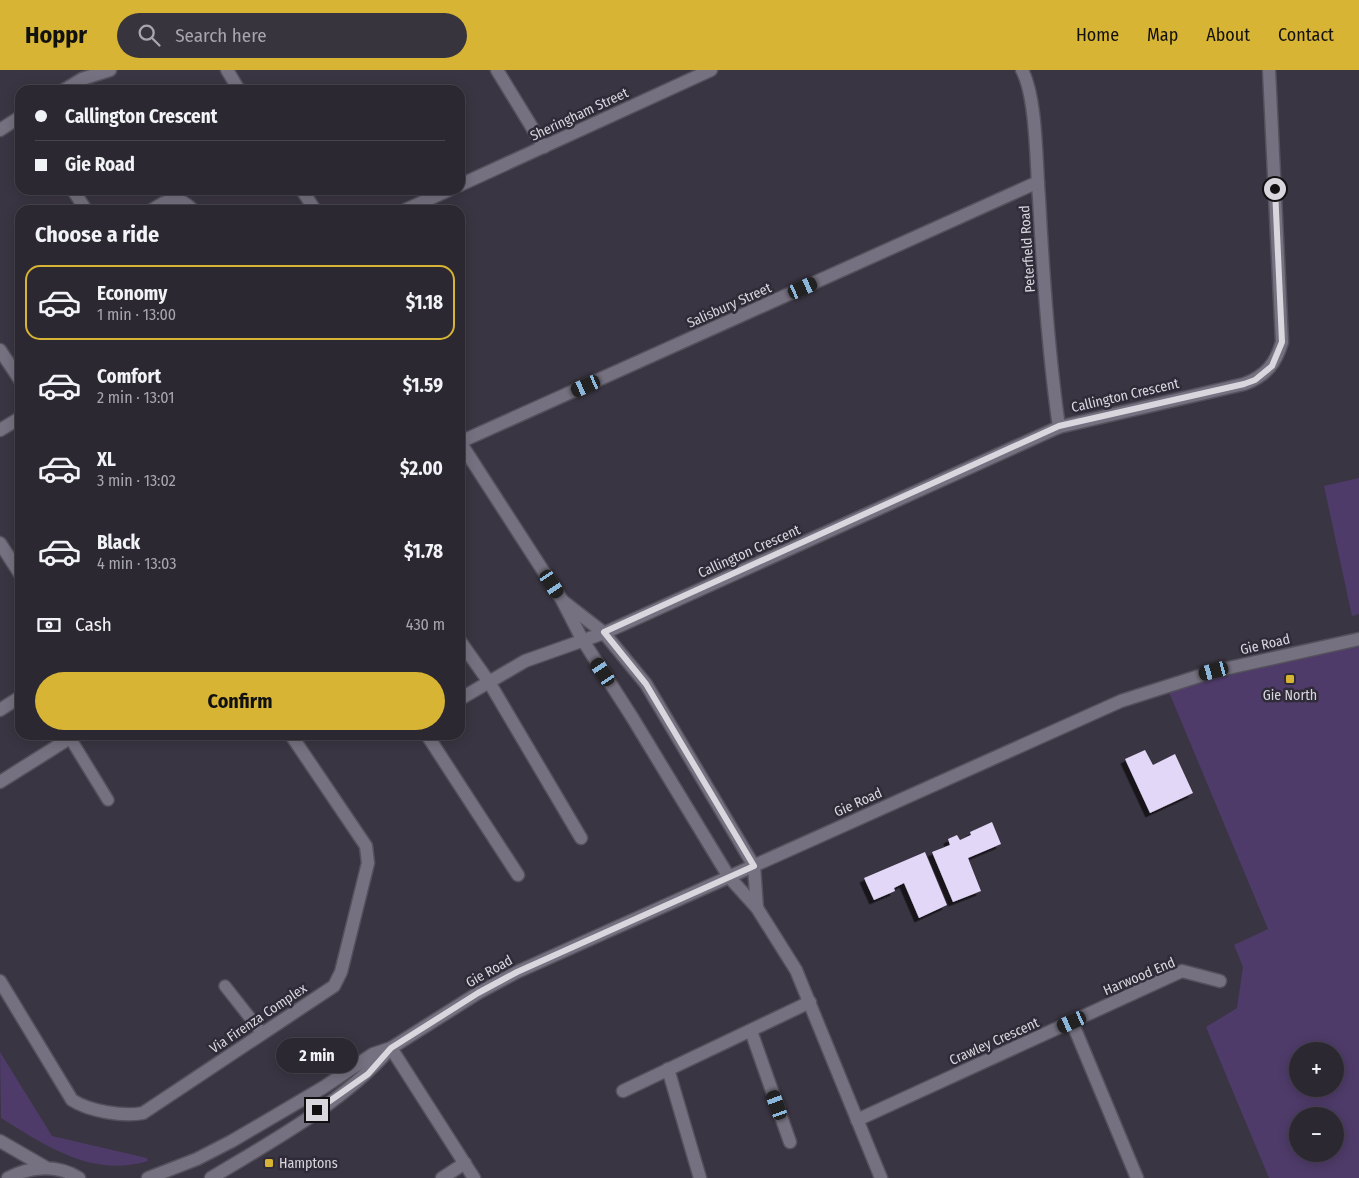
<!DOCTYPE html>
<html lang="en">
<head>
<meta charset="utf-8">
<style>
	:root { --surface:#2c2832; --page:#38343e; --text:#f1f3f6; --muted:#a6a6ac; --line:#48444d; --accent:#d8b434 }
	body { margin:0; font-family:"Fira Sans Condensed",sans-serif; background:var(--page); color:var(--text); height:100vh; display:flex; flex-direction:column; font-size:19px; white-space:nowrap }
	* { box-sizing:border-box; margin:0 }
	p { font-size:16px; color:var(--muted) }
	.icon { flex:none; width:28px; height:28px; fill:none; stroke:currentColor; stroke-width:2; stroke-linecap:round; stroke-linejoin:round }
	.map { position:relative; flex:1; overflow:hidden }
	.sheet { position:absolute; left:15px; top:135px; width:450px; height:535px; display:flex; flex-direction:column; background:var(--surface); border-radius:15px; box-shadow:0 2px 12px #0003,0 0 0 1px var(--line) }
	.sheet>* { flex:none }
	.guide { position:absolute; left:15px; top:15px; width:450px; height:110px; border-radius:15px; box-shadow:0 2px 12px #0003,0 0 0 1px var(--line); display:grid; align-content:center; height:110px; padding:0 20px; background:var(--surface) }
	.buttons { position:absolute; left:1289px; top:972px; display:grid; gap:10px }
	.buttons a { display:grid; place-items:center; width:55px; height:55px; border-radius:50%; background:var(--surface); box-shadow:0 2px 12px #0003,0 0 0 1px var(--line); font-size:25px }
	.end { position:absolute; width:22px; height:22px; margin:-11px; border:6px solid #d9d6de; background:#111; box-shadow:0 0 0 2px #111 }
	.from { border-radius:50% }
	.bubble { position:absolute; height:35px; border-radius:18px; background:var(--surface); box-shadow:0 2px 12px #0003,0 0 0 1px var(--line); font-size:16px; font-weight:700; line-height:35px; text-align:center }
	.car { position:absolute; width:15px; height:30px; margin:-15px -8px; border-radius:6px; box-shadow:0 0 4px 1px #0007; background:linear-gradient(#222 24%,#8ab4d8 0 40%,#222 0 76%,#8ab4d8 0 86%,#222 0) }
	.guide b { display:flex; align-items:center; gap:18px; height:48px; font-size:19px }
	.guide b+b { border-top:1px solid var(--line) }
	.guide i { width:12px; height:12px; background:var(--text) }
	ul { padding:0; list-style:none }
	li { display:flex; align-items:center; gap:15px; height:75px; margin:0 10px 8px; padding:0 10px; border:2px solid transparent; border-radius:15px }
	li div { flex:1 }
	li b { display:block; font-size:19px }
	li em { font-style:normal; font-weight:700 }
	li.active { border-color:var(--accent) }
	li>.icon { width:45px; height:45px; stroke-width:1.5 }
	h2 { padding:0 20px; font-size:22px; line-height:60px }
	.pay { display:flex; align-items:center; gap:12px; height:55px; padding:0 20px; font-size:19px }
	.pay p { margin-inline-start:auto }
	.primary-button { display:flex; gap:10px; margin-top:auto; padding:10px 20px }
	.primary-button a { flex:1; height:58px; border-radius:30px; background:var(--accent); color:#111; font-size:20px; font-weight:700; line-height:58px; text-align:center }
	header { display:flex; align-items:center; gap:30px; box-sizing:border-box; height:70px; padding:0 25px; background:var(--accent); color:#111 }
	header strong { font-size:24px }
	nav { display:flex; gap:28px; margin-inline-start:auto; font-size:18px }
	.search { width:350px; height:45px; background:var(--page); display:flex; align-items:center; gap:12px; box-sizing:border-box; padding:0 18px; border-radius:28px; color:var(--muted); font-size:19px }
	.map>svg:first-child { display:block }
	.green { fill:#4e3b69; fill-rule:evenodd }
	.building { fill:#e3d7f8; filter:url(#shadow) }
	.lines { fill:none; stroke-linecap:round; stroke-linejoin:round }
	.service-casing { stroke:#55515c; stroke-width:14 }
	.minor-casing { stroke:#55515c; stroke-width:15 }
	.tertiary-casing { stroke:#55515c; stroke-width:15 }
	.service { stroke:#767180; stroke-width:11 }
	.minor { stroke:#767180; stroke-width:12 }
	.tertiary { stroke:#767180; stroke-width:12 }
	.route { stroke:#d9d6de; stroke-width:6 }
	.poi-dot { fill:#d8b434; stroke:#302b38; stroke-width:2 }
	.labels { text-anchor:middle; stroke-width:5; stroke-linejoin:round; paint-order:stroke }
	.street-label { font-size:14px; fill:#d9d6de; stroke:#302b38 }
	.poi-label { font-size:14px; fill:#d9d6de; stroke:#302b38 }
</style>
</head>
<body>
<header>
<strong>Hoppr</strong>
<div class="search"><svg class="icon" aria-label="search" viewBox="0 0 24 24"><circle cx="10" cy="10" r="6"/><path d="M15 15l6 6"/></svg>Search here</div>
<nav><a>Home</a><a>Map</a><a>About</a><a>Contact</a></nav>
</header>
<div class="map">
<svg width="1359" height="1108" viewBox="0 0 1359 1108">
	<defs>
		<filter id="shadow"><feDropShadow dx="-4.5" dy="4.5" stdDeviation="0" flood-color="#0009"/></filter>
	</defs>
	<rect width="100%" height="100%" fill="#3a3542"/>
	<g class="green">
		<path d="M1359,408V544L1352,546L1324,416Z"/>
		<path d="M1359,569V1108H1269L1206,957L1237,938L1243,897L1234,875L1268,859L1166,615ZM1298,981H1335V1019H1298ZM1298,1046H1335V1084H1298Z"/>
		<path d="M0,982L52,1066L147,1088L148,1091C92,1108 46,1076 1,1048Z"/>
	</g>
	<g class="building">
		<path d="M1145,680L1153,695L1175,684L1193,723L1150,743L1125,689Z"/>
		<path d="M992,752L1001,774L968,788L981,821L953,832L932,782L950,775L948,769L957,765L960,770L971,765L970,762Z"/>
		<path d="M925,782L947,835L919,848L904,813L894,818L895,821L874,830L864,808Z"/>
	</g>
	<g class="lines">
		<defs>
			<g id="service">
				<path d="M70,668L108,730"/>
				<path d="M225,916L262,963"/>
			</g>
			<g id="minor">
				<path d="M227,0L239,20"/>
				<path d="M497,0L544,77"/>
				<path d="M1022,0C1037,28 1036,95 1039,128C1043,205 1048,281 1059,357"/>
				<path d="M64,20L82,9L110,0"/>
				<path d="M0,60L20,47"/>
				<path d="M460,115L711,0"/>
				<path d="M73,120L86,140"/>
				<path d="M302,120L315,140"/>
				<path d="M152,140C169,129 177,124 193,140"/>
				<path d="M405,140L449,120"/>
				<path d="M0,280L20,310"/>
				<path d="M0,360L20,348"/>
				<path d="M460,372L562,530L582,569L632,647L729,807L757,838L796,900L881,1108"/>
				<path d="M460,372L1038,112"/>
				<path d="M0,473L20,504"/>
				<path d="M564,532L604,563L646,614L754,796L757,838"/>
				<path d="M460,571L489,612L581,768"/>
				<path d="M460,629L525,591L604,563L1059,357L1244,314C1266,306 1276,293 1282,272L1269,0"/>
				<path d="M0,640L20,627"/>
				<path d="M427,665L518,805"/>
				<path d="M0,712L70,668"/>
				<path d="M0,911L72,1030C89,1041 123,1047 143,1043L334,916L341,902L368,793L366,776L291,665"/>
				<path d="M1072,952L1137,1108"/>
				<path d="M751,961L790,1072"/>
				<path d="M391,978L474,1108"/>
				<path d="M668,999L700,1108"/>
				<path d="M623,1021L810,932"/>
				<path d="M857,1050L1182,901L1220,911"/>
				<path d="M442,1108L465,1093"/>
			</g>
			<g id="tertiary">
				<path d="M0,1071L45,1097"/>
				<path d="M8,1108C31,1096 57,1094 79,1108"/>
				<path d="M148,1108L197,1089L232,1071L324,1017L373,984L391,978L478,923L517,902L1121,631L1215,601L1359,569"/>
				<path d="M211,1108C272,1071 341,1034 389,980"/>
			</g>
		</defs>
		<use href="#service" class="service-casing"/>
		<use href="#minor" class="minor-casing"/>
		<use href="#tertiary" class="tertiary-casing"/>
		<use href="#service" class="service"/>
		<use href="#minor" class="minor"/>
		<use href="#tertiary" class="tertiary"/>
	</g>
	<g class="lines">
		<path class="route" d="M317,1040L368,1004L391,978L478,923L517,902L754,796L646,614L604,562L1059,356L1244,314L1255,310L1272,296L1282,272L1275,119"/>
	</g>
	<g class="poi-dot">
		<rect x="1285" y="604" width="10" height="10" rx="2.5"/>
		<rect x="264" y="1088" width="10" height="10" rx="2.5"/>
	</g>
	<g class="labels">
		<g class="street-label">
			<text transform="translate(579 44) rotate(-25)" y="5">Sheringham Street</text>
			<text transform="translate(1027 179) rotate(-94)" y="5">Peterfield Road</text>
			<text transform="translate(729 235) rotate(-24)" y="5">Salisbury Street</text>
			<text transform="translate(1125 325) rotate(-13)" y="5">Callington Crescent</text>
			<text transform="translate(749 481) rotate(-24)" y="5">Callington Crescent</text>
			<text transform="translate(1265 574) rotate(-13)" y="5">Gie Road</text>
			<text transform="translate(858 732) rotate(-24)" y="5">Gie Road</text>
			<text transform="translate(489 901) rotate(-29)" y="5">Gie Road</text>
			<text transform="translate(1139 906) rotate(-23)" y="5">Harwood End</text>
			<text transform="translate(258 948) rotate(-34)" y="5">Via Firenza Complex</text>
			<text transform="translate(994 971) rotate(-24)" y="5">Crawley Crescent</text>
		</g>
		<g class="poi-label">
			<text x="1290" y="630">Gie North</text>
			<text x="279" y="1098" text-anchor="start">Hamptons</text>
		</g>
	</g>
</svg>
<div class="buttons">
<a>+</a>
<a>−</a>
</div>
<i class="end from" style="left:1275px;top:119px"></i>
<i class="end" style="left:317px;top:1040px"></i>
<div class="bubble" style="left:276px;top:968px;width:82px">2 min</div>
<i class="car" style="left:803px;top:218px;rotate:66deg"></i>
<i class="car" style="left:586px;top:316px;rotate:246deg"></i>
<i class="car" style="left:552px;top:514px;rotate:147deg"></i>
<i class="car" style="left:1214px;top:601px;rotate:255deg"></i>
<i class="car" style="left:603px;top:602px;rotate:326deg"></i>
<i class="car" style="left:1072px;top:952px;rotate:246deg"></i>
<i class="car" style="left:777px;top:1035px;rotate:340deg"></i>
<div class="guide">
<b><i class="from"></i>Callington Crescent</b>
<b><i></i>Gie Road</b>
</div>
<section class="sheet">
<h2>Choose a ride</h2>
<ul>
<li class="active"><svg class="icon" aria-label="car" viewBox="0 0 24 24"><path d="M5 17H2v-5l4-1 3-4h7l3 4 3 1v5h-3M9 17h6M6 11h13"/><circle cx="7" cy="17" r="2"/><circle cx="17" cy="17" r="2"/></svg><div><b>Economy</b><p>1 min · 13:00</p></div><em>$1.18</em></li>
<li><svg class="icon" aria-label="car" viewBox="0 0 24 24"><path d="M5 17H2v-5l4-1 3-4h7l3 4 3 1v5h-3M9 17h6M6 11h13"/><circle cx="7" cy="17" r="2"/><circle cx="17" cy="17" r="2"/></svg><div><b>Comfort</b><p>2 min · 13:01</p></div><em>$1.59</em></li>
<li><svg class="icon" aria-label="car" viewBox="0 0 24 24"><path d="M5 17H2v-5l4-1 3-4h7l3 4 3 1v5h-3M9 17h6M6 11h13"/><circle cx="7" cy="17" r="2"/><circle cx="17" cy="17" r="2"/></svg><div><b>XL</b><p>3 min · 13:02</p></div><em>$2.00</em></li>
<li><svg class="icon" aria-label="car" viewBox="0 0 24 24"><path d="M5 17H2v-5l4-1 3-4h7l3 4 3 1v5h-3M9 17h6M6 11h13"/><circle cx="7" cy="17" r="2"/><circle cx="17" cy="17" r="2"/></svg><div><b>Black</b><p>4 min · 13:03</p></div><em>$1.78</em></li>
</ul>
<div class="pay"><svg class="icon" aria-label="cash" viewBox="0 0 24 24"><path d="M3 7h18v10H3z"/><circle cx="12" cy="12" r="2"/></svg>Cash<p>430 m</p></div>
<div class="primary-button"><a>Confirm</a></div>
</section>
</div>
</body>
</html>
